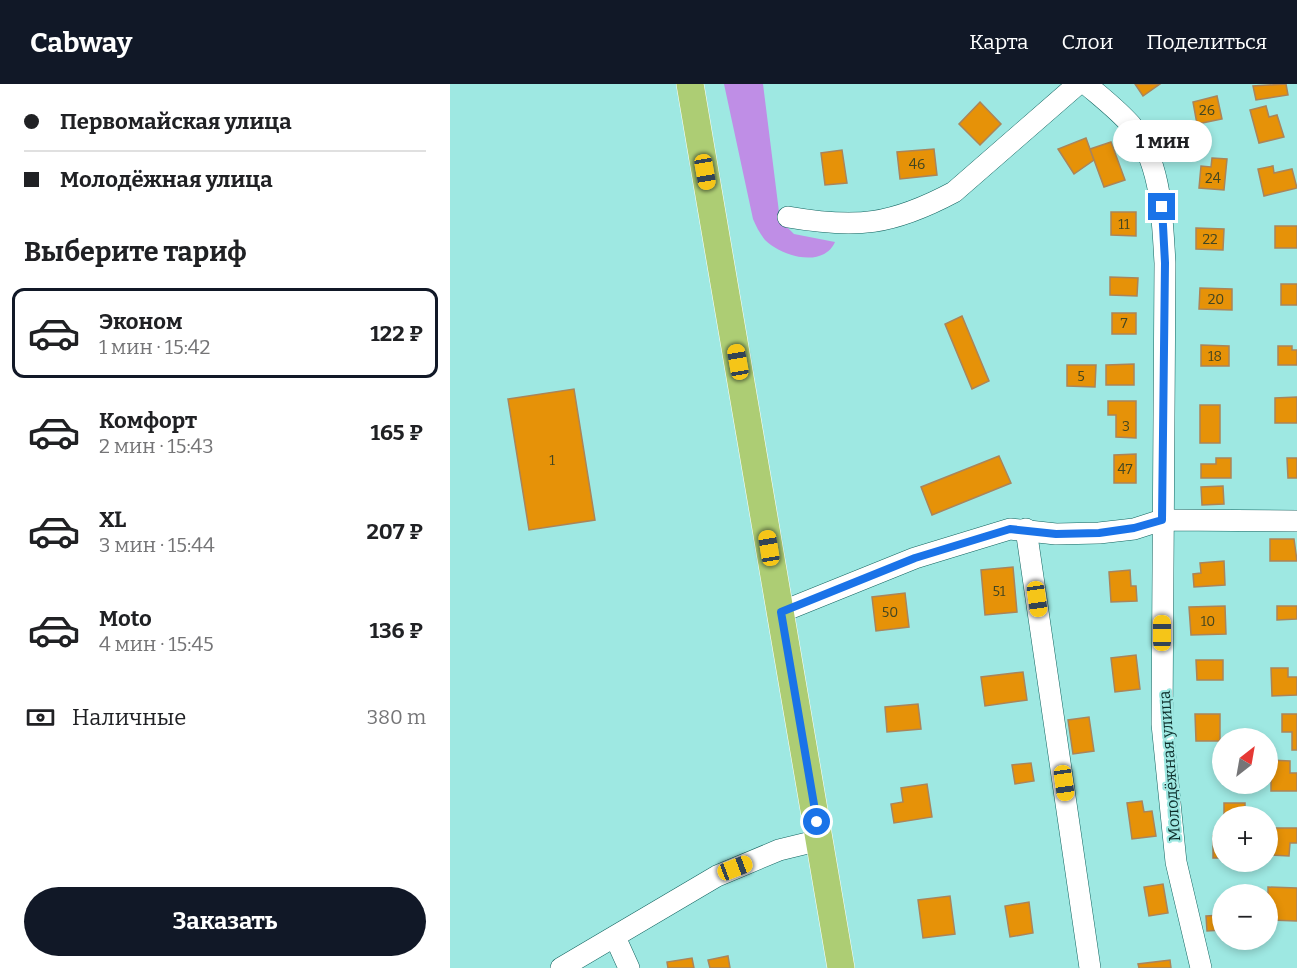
<!DOCTYPE html>
<html lang="ru">
<head>
<meta charset="utf-8">
<style>
	:root { --surface:#fff; --page:#f6f6f6; --text:#202124; --muted:#757577; --line:#e0e0e0; --accent:#111827 }
	body { margin:0; font-family:Bitter,serif; background:var(--page); color:var(--text); height:100vh; display:flex; flex-direction:column; font-size:22px; white-space:nowrap }
	* { box-sizing:border-box; margin:0 }
	p { font-size:20px; color:var(--muted) }
	.icon { flex:none; width:33px; height:33px; fill:none; stroke:currentColor; stroke-width:2; stroke-linecap:round; stroke-linejoin:round }
	.map { position:relative; flex:1; overflow:hidden }
	.details { display:flex; flex-direction:column; background:var(--surface); width:450px }
	.details>* { flex:none }
	.hud { display:grid; align-content:center; height:132px; padding:0 24px; background:var(--surface) }
	.needle { width:39px; rotate:31deg }
	.tools { position:absolute; left:762px; top:644px; display:grid; gap:12px }
	.tools a { display:grid; place-items:center; width:66px; height:66px; border-radius:50%; background:var(--surface); box-shadow:0 3px 9px #0003; font-size:30px }
	.end { position:absolute; width:27px; height:27px; margin:-14px; border:8px solid #1a73e8; background:#fff; box-shadow:0 0 0 3px #fff }
	.from { border-radius:50% }
	.bubble { position:absolute; height:42px; border-radius:21px; background:var(--surface); box-shadow:0 3px 9px #0003; font-size:20px; font-weight:700; line-height:42px; text-align:center }
	.car { position:absolute; width:18px; height:36px; margin:-18px -9px; border-radius:8px; box-shadow:0 0 4px 2px #0007; background:linear-gradient(#f5c518 24%,#345 0 40%,#f5c518 0 76%,#345 0 86%,#f5c518 0) }
	.hud b { display:flex; align-items:center; gap:21px; height:57px; font-size:22px }
	.hud b+b { border-top:2px solid var(--line) }
	.hud i { width:15px; height:15px; background:var(--text) }
	ul { padding:0; list-style:none }
	li { display:flex; align-items:center; gap:18px; height:90px; margin:0 12px 9px; padding:0 12px; border:3px solid transparent; border-radius:12px }
	li div { flex:1 }
	li b { display:block; font-size:22px }
	li em { font-style:normal; font-weight:700 }
	li.on { border-color:var(--accent) }
	li>.icon { width:54px; height:54px; stroke-width:1.5 }
	h2 { padding:0 24px; font-size:27px; line-height:72px }
	.pay { display:flex; align-items:center; gap:15px; height:66px; padding:0 24px; font-size:22px }
	.pay p { margin-inline-start:auto }
	.button { display:flex; gap:12px; margin-top:auto; padding:12px 24px }
	.button a { flex:1; height:69px; border-radius:36px; background:var(--accent); color:#fff; font-size:24px; font-weight:700; line-height:69px; text-align:center }
	header { display:flex; align-items:center; gap:36px; box-sizing:border-box; height:84px; padding:0 30px; background:var(--accent); color:#fff }
	header strong { font-size:28px }
	nav { display:flex; gap:33px; margin-inline-start:auto; font-size:21px }
	main { display:flex; flex:1; min-height:0 }
	.map>svg:first-child { display:block }
	.green { fill:#bf8ee6 }
	.building { fill:#e69208; stroke:#aa845a; stroke-width:1.5 }
	.lines { fill:none; stroke-linecap:round; stroke-linejoin:round }
	.minor-casing { stroke:#11635f; stroke-width:22 }
	.major-casing { stroke:#fff; stroke-width:28 }
	.minor { stroke:#fff; stroke-width:21 }
	.major { stroke:#adcd74; stroke-width:27 }
	.route { stroke:#1a73e8; stroke-width:8 }
	.labels { text-anchor:middle; stroke-width:4.5; stroke-linejoin:round; paint-order:stroke }
	.number-label { font-size:14px; fill:#424621 }
	.street-label { font-size:16px; fill:#0c2c29; stroke:#9ee8e2 }
</style>
</head>
<body>
<header>
<strong>Cabway</strong>
<nav><a>Карта</a><a>Слои</a><a>Поделиться</a></nav>
</header>
<main>
<section class="details">
<div class="hud">
<b><i class="from"></i>Первомайская улица</b>
<b><i></i>Молодёжная улица</b>
</div>
<h2>Выберите тариф</h2>
<ul>
<li class="on"><svg class="icon" aria-label="car" viewBox="0 0 24 24"><path d="M5 17H2v-5l4-1 3-4h7l3 4 3 1v5h-3M9 17h6M6 11h13"/><circle cx="7" cy="17" r="2"/><circle cx="17" cy="17" r="2"/></svg><div><b>Эконом</b><p>1 мин · 15:42</p></div><em>122 ₽</em></li>
<li><svg class="icon" aria-label="car" viewBox="0 0 24 24"><path d="M5 17H2v-5l4-1 3-4h7l3 4 3 1v5h-3M9 17h6M6 11h13"/><circle cx="7" cy="17" r="2"/><circle cx="17" cy="17" r="2"/></svg><div><b>Комфорт</b><p>2 мин · 15:43</p></div><em>165 ₽</em></li>
<li><svg class="icon" aria-label="car" viewBox="0 0 24 24"><path d="M5 17H2v-5l4-1 3-4h7l3 4 3 1v5h-3M9 17h6M6 11h13"/><circle cx="7" cy="17" r="2"/><circle cx="17" cy="17" r="2"/></svg><div><b>XL</b><p>3 мин · 15:44</p></div><em>207 ₽</em></li>
<li><svg class="icon" aria-label="car" viewBox="0 0 24 24"><path d="M5 17H2v-5l4-1 3-4h7l3 4 3 1v5h-3M9 17h6M6 11h13"/><circle cx="7" cy="17" r="2"/><circle cx="17" cy="17" r="2"/></svg><div><b>Moto</b><p>4 мин · 15:45</p></div><em>136 ₽</em></li>
</ul>
<div class="pay"><svg class="icon" aria-label="cash" viewBox="0 0 24 24"><path d="M3 7h18v10H3z"/><circle cx="12" cy="12" r="2"/></svg>Наличные<p>380 m</p></div>
<div class="button"><a>Заказать</a></div>
</section>
<div class="map">
<svg width="847" height="884" viewBox="0 0 847 884">
	<rect width="100%" height="100%" fill="#9ee8e2"/>
	<path class="green" d="M274,0H313L330,136L344,150L385,158C373,185 331,172 315,156C310,150 306,142 303,135Z"/>
	<g class="building">
		<path d="M685,0H710L693,12Z"/>
		<path d="M836,0L838,11L806,16L803,2Z"/>
		<path d="M767,12L772,35L747,40L743,18Z"/>
		<path d="M530,18L551,40L530,61L509,40Z"/>
		<path d="M816,22L819,33L827,31L834,53L809,59L800,26Z"/>
		<path d="M636,54L644,76L624,90L608,65Z"/>
		<path d="M661,58L675,96L654,103L640,65Z"/>
		<path d="M484,65L487,91L450,95L447,68Z"/>
		<path d="M392,66L397,99L375,101L371,69Z"/>
		<path d="M762,74L777,75L774,106L749,104L751,82L761,83Z"/>
		<path d="M823,82L824,89L842,85L847,104L814,112L808,85Z"/>
		<path d="M661,128H686V152L661,151Z"/>
		<rect x="825" y="142" width="22" height="22"/>
		<path d="M746,144L774,145L773,166L746,165Z"/>
		<path d="M660,193L688,194L687,212L660,211Z"/>
		<rect x="831" y="200" width="16" height="21"/>
		<path d="M750,204L782,205V226L749,225Z"/>
		<rect x="662" y="229" width="24" height="21"/>
		<path d="M512,232L539,297L522,305L495,240Z"/>
		<path d="M751,261L779,262V282H751Z"/>
		<path d="M828,262H842V266H847V281H828Z"/>
		<path d="M684,280V301H656V281Z"/>
		<path d="M617,281H646L645,303L617,302Z"/>
		<path d="M124,305L145,436L79,446L58,315Z"/>
		<path d="M847,313V339H825V314Z"/>
		<path d="M658,317H686V354L666,353V331H658Z"/>
		<rect x="750" y="321" width="20" height="38"/>
		<path d="M686,370V399H664V371Z"/>
		<path d="M549,372L561,399L482,431L471,403Z"/>
		<path d="M766,374H781V394H751V380H766Z"/>
		<path d="M837,374H847V394H838Z"/>
		<path d="M773,402L774,420L752,421L751,403Z"/>
		<path d="M820,455H844L847,477H820Z"/>
		<path d="M774,477L775,501L744,503L743,490L751,489L750,479Z"/>
		<path d="M563,483L567,528L535,531L531,486Z"/>
		<path d="M680,486L681,502H686L687,517L661,518L659,488Z"/>
		<path d="M455,509L459,543L426,547L422,513Z"/>
		<path d="M775,522L776,550L741,551L739,523Z"/>
		<path d="M827,522H847V535L827,536Z"/>
		<path d="M686,571L690,605L665,608L661,574Z"/>
		<path d="M746,576H773V596H747Z"/>
		<path d="M821,584H838V593H847V611L822,612Z"/>
		<path d="M573,588L577,616L535,622L531,593Z"/>
		<path d="M468,620L471,645L437,648L435,623Z"/>
		<path d="M745,630H770V657H746Z"/>
		<path d="M832,630H847V666H842V648H832Z"/>
		<path d="M639,633L644,667L623,670L618,636Z"/>
		<path d="M818,676L840,677V689H847V707H821V696H818Z"/>
		<path d="M581,679L584,697L565,700L562,681Z"/>
		<path d="M477,700L482,733L444,739L441,720L453,718L451,704Z"/>
		<path d="M692,717L694,728L702,727L706,752L682,755L677,719Z"/>
		<rect x="774" y="719" width="21" height="13"/>
		<path d="M820,744H847V759H840L839,772L819,771Z"/>
		<rect x="763" y="752" width="9" height="22"/>
		<path d="M713,800L718,829L699,832L694,803Z"/>
		<path d="M818,803L847,804V837L818,836Z"/>
		<path d="M500,812L505,850L473,854L468,816Z"/>
		<path d="M579,818L583,849L560,853L555,822Z"/>
		<path d="M772,831V846L757,847L756,832Z"/>
		<path d="M278,872L280,884H260L258,876Z"/>
		<path d="M242,874L244,884H218L217,878Z"/>
		<path d="M720,876L721,884H689L688,880Z"/>
	</g>
	<g class="lines">
		<defs>
			<g id="minor">
				<path d="M636,0C651,13 668,26 681,41C712,79 712,132 715,179L712,640L726,778L751,884"/>
				<path d="M338,133C407,145 442,141 504,108L628,0"/>
				<path d="M576,445L640,884"/>
				<path d="M331,528L465,474L560,445L606,450L649,449L684,445L712,436L847,437"/>
				<path d="M165,853L179,884"/>
				<path d="M111,884L267,792L329,766L370,756"/>
			</g>
			<path id="major" d="M240,0L391,884"/>
		</defs>
		<use href="#minor" class="minor-casing"/>
		<use href="#major" class="major-casing"/>
		<use href="#minor" class="minor"/>
		<use href="#major" class="major"/>
	</g>
	<g class="lines">
		<path class="route" d="M367,738L331,528L465,474L560,445L606,450L649,449L684,444L712,436L715,179L712,123"/>
	</g>
	<g class="labels">
		<g class="number-label">
			<text x="757" y="31">26</text>
			<text x="467" y="85">46</text>
			<text x="763" y="99">24</text>
			<text x="674" y="145">11</text>
			<text x="760" y="160">22</text>
			<text x="766" y="220">20</text>
			<text x="674" y="244">7</text>
			<text x="765" y="277">18</text>
			<text x="631" y="297">5</text>
			<text x="676" y="347">3</text>
			<text x="102" y="381">1</text>
			<text x="675" y="390">47</text>
			<text x="549" y="512">51</text>
			<text x="440" y="533">50</text>
			<text x="758" y="542">10</text>
		</g>
		<g class="street-label">
			<text transform="translate(719 682) rotate(-94)" y="6">Молодёжная улица</text>
		</g>
	</g>
</svg>
<div class="tools">
<a><svg class="needle" viewBox="-14 -14 28 28"><path d="M0-13l5 13h-10z" fill="#e53935"/><path d="M0 13l5-13h-10z" fill="#757577"/></svg></a>
<a>+</a>
<a>−</a>
</div>
<i class="end from" style="left:367px;top:738px"></i>
<i class="end" style="left:712px;top:123px"></i>
<div class="bubble" style="left:663px;top:36px;width:99px">1 мин</div>
<i class="car" style="left:255px;top:88px;rotate:170deg"></i>
<i class="car" style="left:288px;top:278px;rotate:350deg"></i>
<i class="car" style="left:319px;top:464px;rotate:351deg"></i>
<i class="car" style="left:587px;top:515px;rotate:172deg"></i>
<i class="car" style="left:712px;top:549px;rotate:0deg"></i>
<i class="car" style="left:614px;top:699px;rotate:172deg"></i>
<i class="car" style="left:285px;top:784px;rotate:69deg"></i>
</div>
</main>
</body>
</html>
